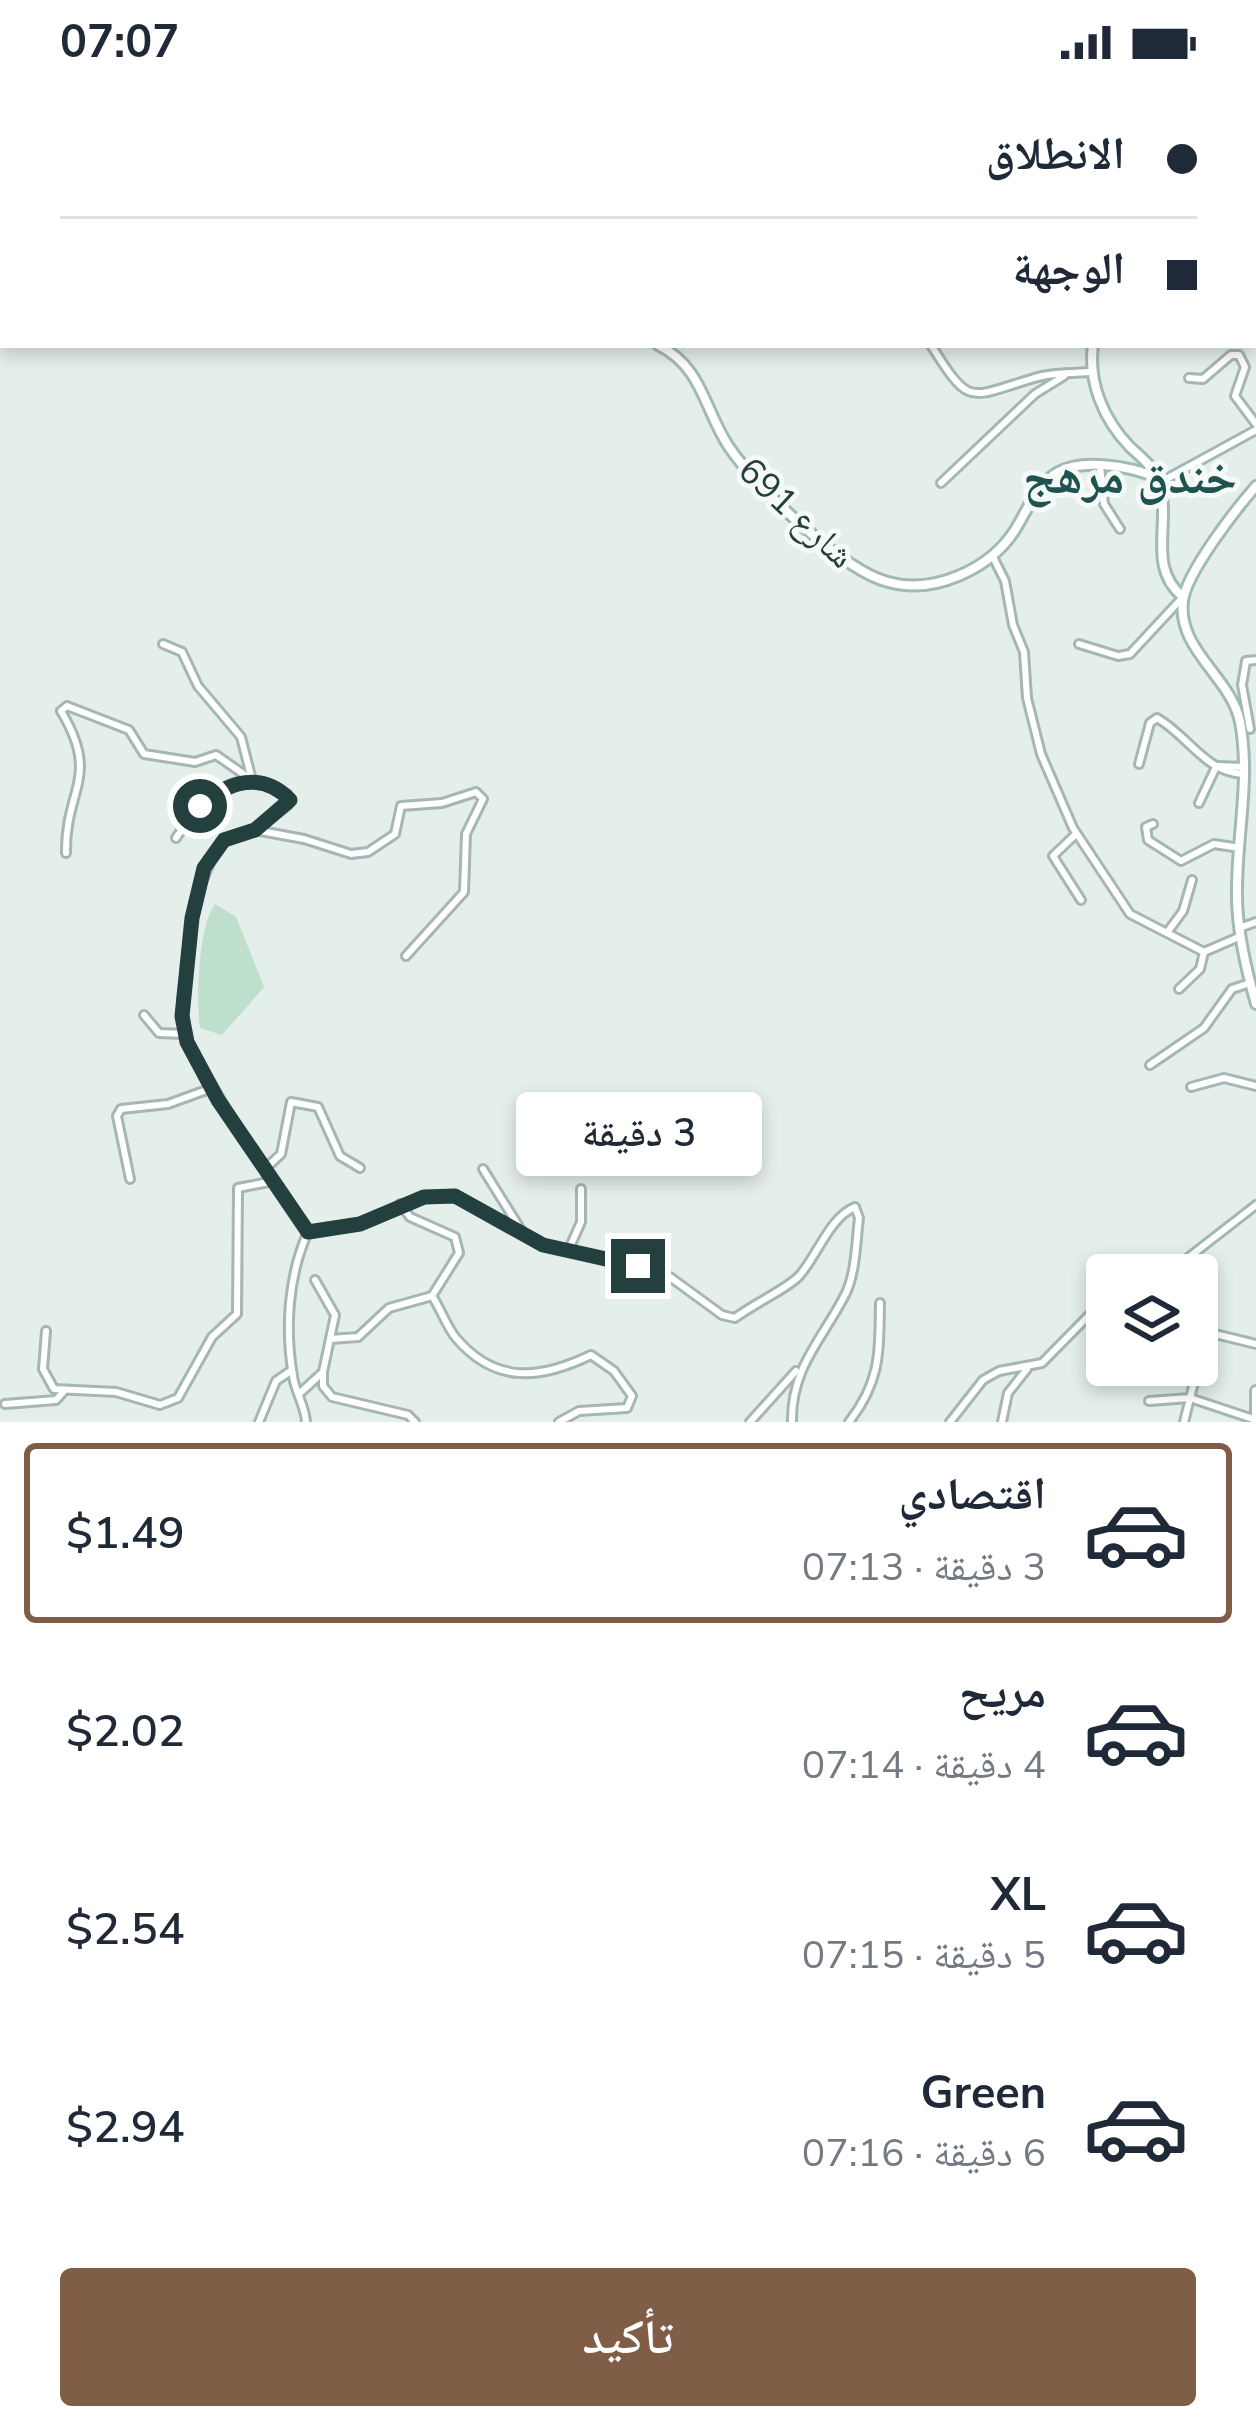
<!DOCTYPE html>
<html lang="ar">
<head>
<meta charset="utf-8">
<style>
	:root { --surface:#fff; --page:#f2f2f3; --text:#1f2937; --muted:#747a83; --line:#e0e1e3; --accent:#7f5d47 }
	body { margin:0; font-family:"Nunito Sans","Noto Naskh Arabic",sans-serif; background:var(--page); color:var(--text); direction:rtl; height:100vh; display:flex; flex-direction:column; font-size:45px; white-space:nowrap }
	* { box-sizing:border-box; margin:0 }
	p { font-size:39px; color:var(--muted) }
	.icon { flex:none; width:66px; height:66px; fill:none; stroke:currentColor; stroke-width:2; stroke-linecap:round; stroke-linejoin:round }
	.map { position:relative; height:1338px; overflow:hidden; direction:ltr }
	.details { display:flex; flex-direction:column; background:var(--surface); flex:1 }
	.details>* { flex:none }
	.top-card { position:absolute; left:0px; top:0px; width:1257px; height:264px; box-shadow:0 6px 18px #0003; direction:rtl; display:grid; align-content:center; height:264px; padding:0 60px; background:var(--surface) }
	.controls { position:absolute; left:1086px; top:1170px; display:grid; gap:24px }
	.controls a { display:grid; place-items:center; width:132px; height:132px; border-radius:12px; background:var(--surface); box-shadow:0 6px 18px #0003; font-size:60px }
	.end { position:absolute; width:54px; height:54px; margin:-27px; border:15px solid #23403e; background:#fff; box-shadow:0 0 0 6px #fff }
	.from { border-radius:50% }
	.bubble { position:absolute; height:84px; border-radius:12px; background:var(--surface); box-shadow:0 6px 18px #0003; font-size:39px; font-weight:600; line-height:84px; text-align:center; direction:rtl }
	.top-card b { display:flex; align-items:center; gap:42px; height:114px; font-size:45px }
	.top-card b+b { border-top:3px solid var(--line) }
	.top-card i { width:30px; height:30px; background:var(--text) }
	ul { padding:21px 0 0; list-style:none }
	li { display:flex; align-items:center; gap:36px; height:180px; margin:0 24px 18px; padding:0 36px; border:6px solid transparent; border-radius:12px }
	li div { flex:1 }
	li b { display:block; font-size:45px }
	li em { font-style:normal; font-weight:600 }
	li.selected { border-color:var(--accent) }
	li>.icon { width:108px; height:108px; stroke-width:1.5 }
	.action { display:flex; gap:24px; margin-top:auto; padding:24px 60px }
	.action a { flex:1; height:138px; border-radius:12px; background:var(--accent); color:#fff; font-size:48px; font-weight:600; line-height:138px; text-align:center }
	.status { display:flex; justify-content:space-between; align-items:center; height:84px; padding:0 60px; background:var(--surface); direction:ltr }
	.status svg { height:33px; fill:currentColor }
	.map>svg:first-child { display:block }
	.green { fill:#bddfcc }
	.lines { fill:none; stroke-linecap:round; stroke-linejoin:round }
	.street-casing { stroke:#a6b6b4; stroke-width:12 }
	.secondary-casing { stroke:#a2bab6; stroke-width:14 }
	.street { stroke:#fff; stroke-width:6 }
	.secondary { stroke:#fff; stroke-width:8 }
	.route { stroke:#23403e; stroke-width:15 }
	.labels { text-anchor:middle; stroke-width:10; stroke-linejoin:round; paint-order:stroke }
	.street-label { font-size:36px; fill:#23403e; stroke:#f5faf8 }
	.district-label { font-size:48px; font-weight:bold; fill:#1e5350; stroke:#f5faf8 }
</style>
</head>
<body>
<div class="status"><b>07:07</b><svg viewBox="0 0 49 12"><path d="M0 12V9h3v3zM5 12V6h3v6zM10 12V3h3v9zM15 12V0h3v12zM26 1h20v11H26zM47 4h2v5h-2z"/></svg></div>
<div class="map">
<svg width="1256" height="1338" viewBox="0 0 1256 1338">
	<rect width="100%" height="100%" fill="#e4eeeb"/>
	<path class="green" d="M215,820L236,833L264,903L222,951L200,944C196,914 198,844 215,820Z"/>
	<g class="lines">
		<defs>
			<g id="street">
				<path d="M939,0H942"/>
				<path d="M1242,0V3"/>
				<path d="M925,3L927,0"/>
				<path d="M1150,3L1151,0"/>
				<path d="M1254,50L1256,52"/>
				<path d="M1254,82L1256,81"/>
				<path d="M931,261C970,323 968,314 1031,295C1049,289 1070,289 1089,288"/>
				<path d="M1189,294L1203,295L1231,271H1239L1245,283L1235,312L1256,340"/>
				<path d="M1100,382L1104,420L1120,445"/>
				<path d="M941,399L1035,310L1064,292"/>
				<path d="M1159,399L1256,346"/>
				<path d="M993,473L1005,497L1013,541L1024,568L1027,614L1041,670L1073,744L1130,830L1204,868L1241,852"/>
				<path d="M163,560L182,568L198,602L241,653L252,696C218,696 193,728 176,754"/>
				<path d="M1079,560L1118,572L1130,570L1183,513"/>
				<path d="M1250,645L1242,601L1246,577L1256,576"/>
				<path d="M1139,680L1150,639L1157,634C1190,653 1205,689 1245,690"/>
				<path d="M1216,682L1245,683"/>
				<path d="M1199,719L1215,685"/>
				<path d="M1153,740L1146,743L1148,756L1181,777L1214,760L1240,764"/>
				<path d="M1076,750L1053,772L1081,816"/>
				<path d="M66,769C65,704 101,694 61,627L67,622L129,646L144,670L195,678L216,671L252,696L287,710L288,721L255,746"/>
				<path d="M1239,844L1256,838"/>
				<path d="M1169,846L1183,827L1192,796"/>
				<path d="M1179,905L1200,885L1204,868"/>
				<path d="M144,931L159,949L184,950"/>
				<path d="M1150,981L1204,944L1232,905L1250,899"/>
				<path d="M1191,1003L1224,994L1256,1002"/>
				<path d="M266,1084L281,1070L291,1018L318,1023L340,1072L360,1084"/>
				<path d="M483,1085L521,1146"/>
				<path d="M130,1095L117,1032L121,1025L168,1020L212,1004"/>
				<path d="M400,1120L410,1133L455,1153L459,1169L432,1212C441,1225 446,1242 456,1254C496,1301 541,1295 591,1271L614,1287L632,1312L627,1324L579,1327L559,1338"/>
				<path d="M309,1148L246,1058L187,959L182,916L195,815L214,769L224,756L242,749L255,746L304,755L351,770L368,768L395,750L401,722L442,719L476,708L483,715L466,750L464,808L406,872"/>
				<path d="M569,1165L581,1138V1105"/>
				<path d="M1166,1191L1256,1121"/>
				<path d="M46,1247L43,1285L54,1305L116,1308L160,1321L178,1314L212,1253L237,1230L238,1104L274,1097"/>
				<path d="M330,1255L358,1253L389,1224L432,1212"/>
				<path d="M323,1288V1302L332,1313L408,1331L415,1338"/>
				<path d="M299,1310L323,1288L335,1231L315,1196"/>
				<path d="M1149,1317L1190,1314L1256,1336"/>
				<path d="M5,1320L56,1316L65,1306"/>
				<path d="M259,1338L276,1297L292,1286"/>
				<path d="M306,1338C305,1321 295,1308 293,1292C285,1245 288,1194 307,1150L360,1140L417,1115L455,1112L543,1161L670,1193L722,1231L735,1234C753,1220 789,1204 800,1191C818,1170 830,1133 855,1123L859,1134C856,1158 856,1187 846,1209C823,1255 791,1283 792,1338"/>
				<path d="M750,1338L796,1287"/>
				<path d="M849,1338C881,1297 879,1269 880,1219"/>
				<path d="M950,1338L983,1296L999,1287L1042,1279L1107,1213"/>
				<path d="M1002,1338L1008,1309L1027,1285"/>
				<path d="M1184,1338L1205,1255L1215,1250L1256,1260"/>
			</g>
			<g id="secondary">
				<path d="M121,0L125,3"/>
				<path d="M265,0L266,3"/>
				<path d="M50,3L61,0"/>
				<path d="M1098,3L1099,0"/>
				<path d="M0,23L3,21"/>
				<path d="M658,261C703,283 704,326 729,363C756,403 842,486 888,498C934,511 990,485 1015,446C1026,428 1035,406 1051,393C1076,372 1131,382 1157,394"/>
				<path d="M1093,261C1088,298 1103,335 1130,363C1142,374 1154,383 1159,399C1172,440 1146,482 1183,513"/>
				<path d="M1256,402C1236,425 1186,489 1183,517C1177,566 1231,593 1240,638C1251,696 1236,754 1237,812C1237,848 1246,885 1256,920"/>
				<path d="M1256,1338V1307"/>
			</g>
		</defs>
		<use href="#street" class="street-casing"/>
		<use href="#secondary" class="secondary-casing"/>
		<use href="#street" class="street"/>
		<use href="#secondary" class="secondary"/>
	</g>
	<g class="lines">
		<path class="route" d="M200,722C229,697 262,687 290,716L255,746L224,756L204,784L192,834L182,932L187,958L218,1016L308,1148L360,1140L424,1113L455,1112L543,1161L638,1182"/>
	</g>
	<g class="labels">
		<g class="street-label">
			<text transform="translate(797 428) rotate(43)" y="13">شارع 691</text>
		</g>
		<g class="district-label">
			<text x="1130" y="409">خندق مرهج</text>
		</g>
	</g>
</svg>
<div class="controls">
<a><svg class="icon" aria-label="layers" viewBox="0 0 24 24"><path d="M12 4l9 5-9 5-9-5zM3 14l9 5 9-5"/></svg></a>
</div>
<i class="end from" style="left:200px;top:722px"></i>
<i class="end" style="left:638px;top:1182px"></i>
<div class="bubble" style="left:516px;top:1008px;width:246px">3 دقيقة</div>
<div class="top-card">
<b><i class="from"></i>الانطلاق</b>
<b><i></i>الوجهة</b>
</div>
</div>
<section class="details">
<ul>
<li class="selected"><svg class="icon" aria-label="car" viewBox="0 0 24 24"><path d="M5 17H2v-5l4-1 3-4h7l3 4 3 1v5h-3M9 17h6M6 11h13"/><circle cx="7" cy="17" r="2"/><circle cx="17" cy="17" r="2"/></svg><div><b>اقتصادي</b><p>3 دقيقة · 07:13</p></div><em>$1.49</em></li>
<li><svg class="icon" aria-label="car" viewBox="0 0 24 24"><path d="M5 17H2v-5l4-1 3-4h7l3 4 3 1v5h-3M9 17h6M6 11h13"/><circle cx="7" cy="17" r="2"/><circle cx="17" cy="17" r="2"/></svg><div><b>مريح</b><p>4 دقيقة · 07:14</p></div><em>$2.02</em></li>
<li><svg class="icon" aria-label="car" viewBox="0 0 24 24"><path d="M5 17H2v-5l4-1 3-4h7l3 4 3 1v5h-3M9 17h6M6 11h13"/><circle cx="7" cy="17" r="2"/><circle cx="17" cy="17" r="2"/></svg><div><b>XL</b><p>5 دقيقة · 07:15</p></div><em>$2.54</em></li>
<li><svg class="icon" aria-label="car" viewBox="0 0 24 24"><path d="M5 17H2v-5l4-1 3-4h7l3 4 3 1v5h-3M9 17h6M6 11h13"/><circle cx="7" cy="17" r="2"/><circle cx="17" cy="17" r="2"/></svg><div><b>Green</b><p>6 دقيقة · 07:16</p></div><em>$2.94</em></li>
</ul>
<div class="action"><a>تأكيد</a></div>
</section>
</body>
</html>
